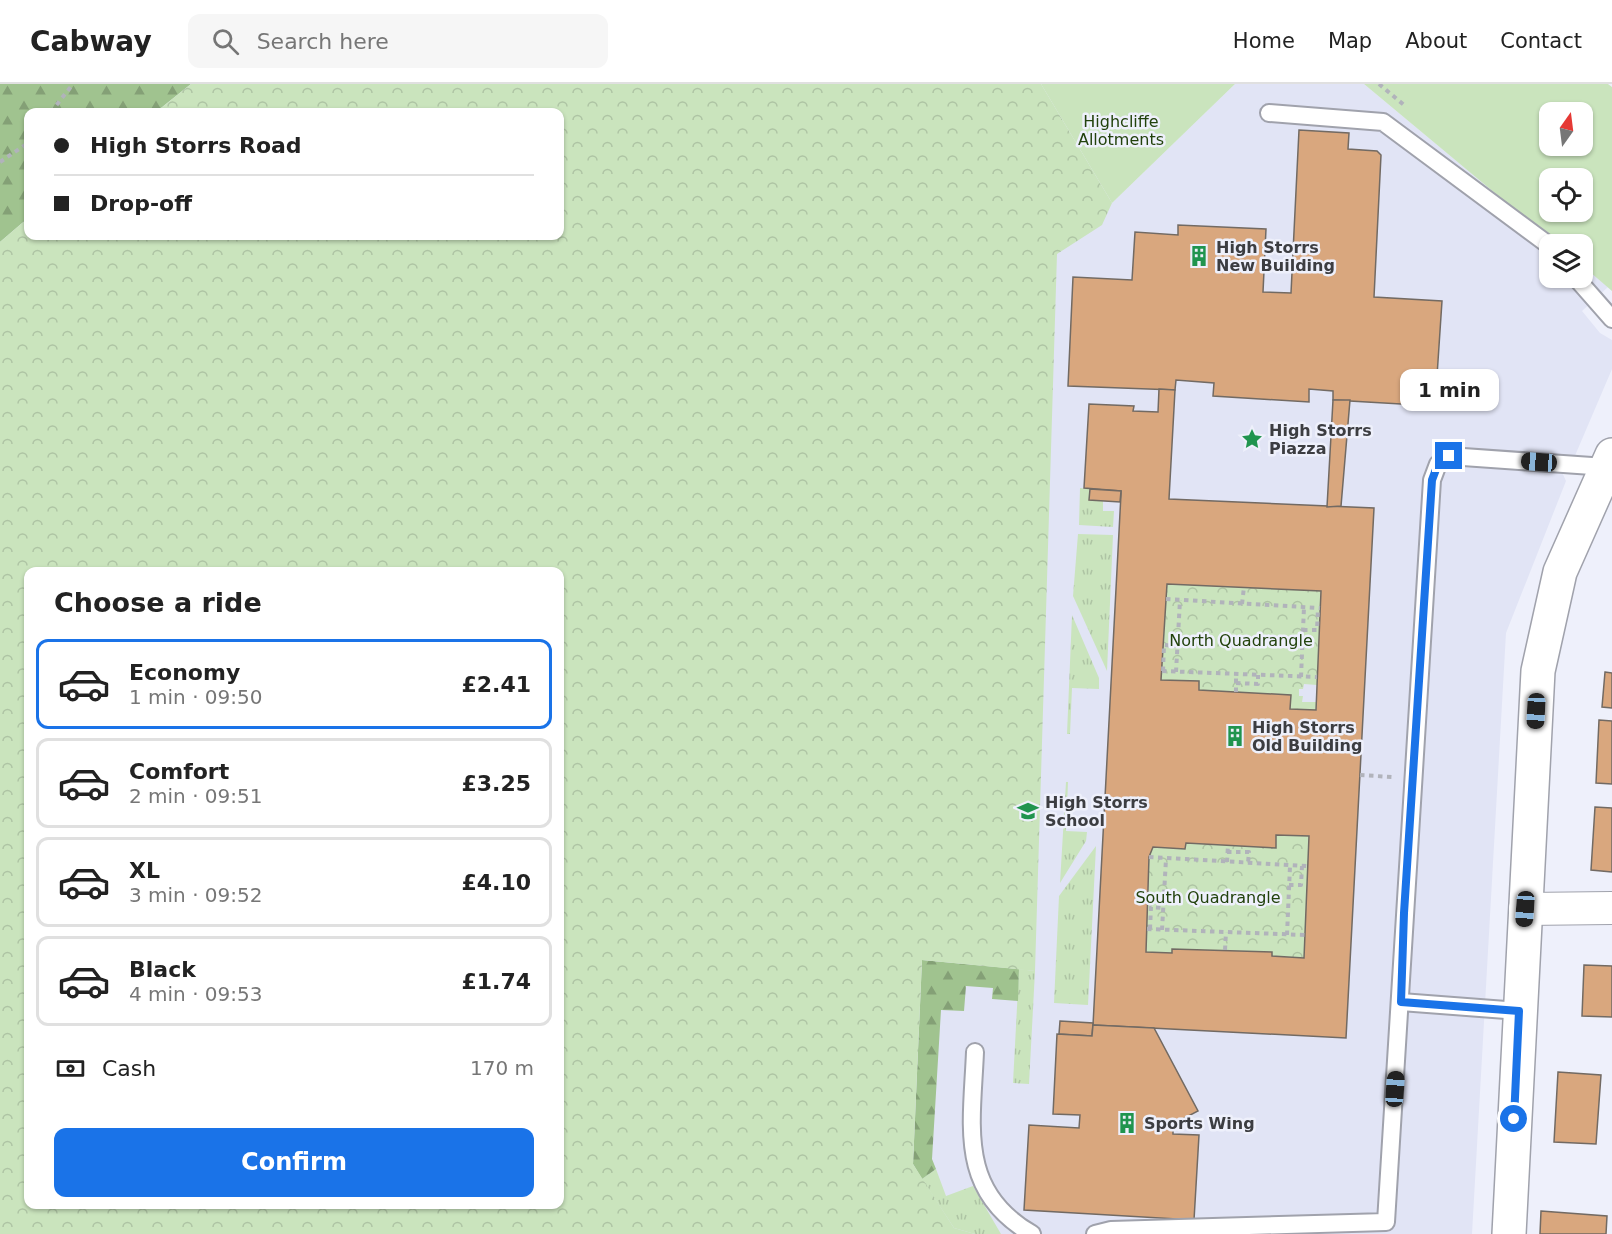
<!DOCTYPE html>
<html lang="en">
<head>
<meta charset="utf-8">
<style>
	:root { --surface:#fff; --page:#f6f6f6; --text:#222; --muted:#767676; --line:#e0e0e0; --accent:#1a73e8 }
	body { margin:0; font-family:"DejaVu Sans",sans-serif; background:var(--page); color:var(--text); height:100vh; display:flex; flex-direction:column; font-size:22px; white-space:nowrap }
	* { box-sizing:border-box; margin:0 }
	p { font-size:20px; color:var(--muted) }
	.icon { flex:none; width:33px; height:33px; fill:none; stroke:currentColor; stroke-width:2; stroke-linecap:round; stroke-linejoin:round }
	.map { position:relative; flex:1; overflow:hidden }
	.panel { position:absolute; left:24px; top:483px; width:540px; height:642px; display:flex; flex-direction:column; background:var(--surface); border-radius:12px; box-shadow:0 2px 4px #0004 }
	.panel>* { flex:none }
	.top-card { position:absolute; left:24px; top:24px; width:540px; height:132px; border-radius:12px; box-shadow:0 2px 4px #0004; display:grid; align-content:center; height:132px; padding:0 30px; background:var(--surface) }
	.needle { width:39px; rotate:14deg }
	.buttons { position:absolute; left:1539px; top:18px; display:grid; gap:12px }
	.buttons a { display:grid; place-items:center; width:54px; height:54px; border-radius:12px; background:var(--surface); box-shadow:0 2px 4px #0004; font-size:30px }
	.end { position:absolute; width:27px; height:27px; margin:-14px; border:8px solid #1a73e8; background:#fff; box-shadow:0 0 0 3px #fff }
	.from { border-radius:50% }
	.bubble { position:absolute; height:42px; border-radius:12px; background:var(--surface); box-shadow:0 2px 4px #0004; font-size:20px; font-weight:700; line-height:42px; text-align:center }
	.car { position:absolute; width:18px; height:36px; margin:-18px -9px; border-radius:8px; box-shadow:0 0 4px 2px #0007; background:linear-gradient(#222 24%,#8ab4d8 0 40%,#222 0 76%,#8ab4d8 0 86%,#222 0) }
	.top-card b { display:flex; align-items:center; gap:21px; height:57px; font-size:22px }
	.top-card b+b { border-top:2px solid var(--line) }
	.top-card i { width:15px; height:15px; background:var(--text) }
	ul { padding:0; list-style:none }
	li { display:flex; align-items:center; gap:18px; height:90px; margin:0 12px 9px; padding:0 18px; border:3px solid var(--line); border-radius:12px }
	li div { flex:1 }
	li b { display:block; font-size:22px }
	li em { font-style:normal; font-weight:700 }
	li.selected { border-color:var(--accent) }
	li>.icon { width:54px; height:54px; stroke-width:1.5 }
	h2 { padding:0 30px; font-size:27px; line-height:72px }
	.pay { display:flex; align-items:center; gap:15px; height:66px; padding:0 30px; font-size:22px }
	.pay p { margin-inline-start:auto }
	.action { display:flex; gap:12px; margin-top:auto; padding:12px 30px }
	.action a { flex:1; height:69px; border-radius:12px; background:var(--accent); color:#fff; font-size:24px; font-weight:700; line-height:69px; text-align:center }
	header { display:flex; align-items:center; gap:36px; box-sizing:border-box; height:84px; padding:0 30px; background:var(--surface); border-bottom:2px solid var(--line) }
	header strong { font-size:28px }
	nav { display:flex; gap:33px; margin-inline-start:auto; font-size:21px }
	.search { width:420px; height:54px; background:var(--page); display:flex; align-items:center; gap:15px; box-sizing:border-box; padding:0 21px; border-radius:12px; color:var(--muted); font-size:22px }
	.map>svg:first-child { display:block }
	.built { fill:#e1e4f5; fill-rule:evenodd }
	.grass { fill:url(#grass-tufts) }
	.forest { fill:url(#forest-firs) }
	.park { fill:url(#park-crowns); fill-rule:evenodd }
	.garden { fill:#cae4bd; fill-rule:evenodd }
	.building { fill:#d9a77e; stroke:#726a63; stroke-width:1.5; fill-rule:evenodd }
	.lines { fill:none; stroke-linecap:round; stroke-linejoin:round }
	.lane-casing { stroke:#a0a2ac; stroke-width:20 }
	.street-casing { stroke:#a0a2ac; stroke-width:34 }
	.secondary-casing { stroke:#a0a2ac; stroke-width:36 }
	.path { stroke:#b1b3bb; stroke-width:4; stroke-dasharray:4.5 4.5; stroke-linecap:butt }
	.lane { stroke:#fff; stroke-width:16 }
	.street { stroke:#fff; stroke-width:32 }
	.secondary { stroke:#fff; stroke-width:33 }
	.route { stroke:#1a73e8; stroke-width:8 }
	.labels { text-anchor:middle; stroke-width:5; stroke-linejoin:round; paint-order:stroke }
	.park-label { font-size:16px; fill:#22420c; stroke:#eef0fb }
	.poi-label { font-size:16px; font-weight:bold; fill:#3c3d41; stroke:#eef0fb; text-anchor:start }
</style>
</head>
<body>
<header>
<strong>Cabway</strong>
<div class="search"><svg class="icon" aria-label="search" viewBox="0 0 24 24"><circle cx="10" cy="10" r="6"/><path d="M15 15l6 6"/></svg>Search here</div>
<nav><a>Home</a><a>Map</a><a>About</a><a>Contact</a></nav>
</header>
<div class="map">
<svg width="1612" height="1150" viewBox="0 0 1612 1150">
	<defs>
		<pattern id="grass-tufts" width="24" height="20" patternUnits="userSpaceOnUse" patternTransform="scale(1.5)"><rect width="24" height="20" fill="#cae4bd"/><path d="M3 7l-1-3M5 7V3M7 7l1-3M15 17l-1-3M17 17v-4M19 17l1-3" fill="none" stroke="#aec4a4"/></pattern>
		<pattern id="forest-firs" width="22" height="20" patternUnits="userSpaceOnUse" patternTransform="scale(1.5)"><rect width="22" height="20" fill="#a0c38f"/><path d="M5 1l3.5 6h-7zM16 11l3.5 6h-7z" fill="#84a076"/></pattern>
		<pattern id="park-crowns" width="20" height="18" patternUnits="userSpaceOnUse" patternTransform="scale(1.5)"><rect width="20" height="18" fill="#cae4bd"/><path d="M2 6a3 3 0 1 1 6 0M12 15a3 3 0 1 1 6 0" fill="none" stroke="#aec4a4"/></pattern>
	</defs>
	<rect width="100%" height="100%" fill="#eef0fb"/>
	<path class="built" d="M191,0H1041L1112,119L1235,0H1364L1556,160H1550V194H1582L1583,182L1608,203L1582,227L1600,249L1612,256V285L1574,374L1561,386L1566,397L1506,549L1472,1150H0V158L28,134V152H560V28H156ZM28,488H560V1120H28Z"/>
	<g class="grass">
		<path d="M1080,404L1090,405L1089,416L1103,417V427H1114L1113,443L1079,441Z"/>
		<path d="M1078,450L1113,451L1107,587L1073,512Z"/>
		<path d="M1072,531L1099,594V605L1072,604L1070,650H1067Z"/>
		<path d="M1066,698H1068L1066,747L1087,748L1086,757L1060,799Z"/>
		<path d="M1096,762L1088,921L1054,919L1059,812Z"/>
		<path d="M1019,885L1035,887L1029,1000L1013,999Z"/>
		<path d="M936,1085L946,1112L973,1102L1001,1150H975L954,1144L922,1095Z"/>
	</g>
	<g class="forest">
		<path d="M0,0H191L156,28H28V134L0,158Z"/>
		<path d="M922,876L1019,885L1018,917L992,915L993,904L966,902L964,927L941,926L932,1075L936,1085L922,1095L913,1080Z"/>
	</g>
	<g class="park">
		<path d="M191,0H1041L1112,119L1102,141L1057,170L1035,887L922,876L913,1080L954,1144L975,1150H0V158L28,134V152H560V28H156ZM28,488H560V1120H28Z"/>
		<path d="M1167,500L1321,507L1317,601L1304,600L1303,605H1299V612H1303L1302,618H1316V626L1290,625V611L1199,606L1161,596Z"/>
		<path d="M1276,751L1309,752L1304,874L1272,872V868L1172,865V869L1146,868L1149,773L1153,763L1184,765L1186,759L1276,763Z"/>
	</g>
	<g class="garden">
		<path d="M1041,0H1235L1112,119Z"/>
		<path d="M1364,0H1608L1612,3V207L1583,182L1582,160H1556ZM1550,28H1582V62H1550ZM1550,94H1582V128H1550Z"/>
	</g>
	<g class="building">
		<path d="M1299,46L1349,49L1348,65L1377,67L1381,71L1374,213L1442,217L1435,322L1333,316V307L1309,305V318L1213,312L1214,299L1176,296L1175,306L1068,302L1073,193L1132,196L1135,148L1178,151V141L1266,145L1263,208L1291,209Z"/>
		<path d="M1159,305L1175,306L1169,415L1374,424L1346,954L1093,941L1121,410V407L1084,404L1089,320L1134,322L1133,327L1158,328ZM1167,500L1321,507L1316,626L1290,625L1291,611L1199,606V597L1161,596ZM1276,751L1309,752L1304,874L1272,872V868L1172,865V869L1146,868L1149,773L1153,763L1185,765L1186,759L1276,764Z"/>
		<path d="M1333,316H1350L1341,422L1327,423Z"/>
		<path d="M1090,405L1121,407L1120,418L1089,416Z"/>
		<path d="M1605,588L1612,589V624L1602,623Z"/>
		<path d="M1599,636L1612,637V700L1596,699Z"/>
		<path d="M1595,723L1612,724V788L1591,786Z"/>
		<path d="M1584,881L1612,882V933L1582,932Z"/>
		<path d="M1060,937L1093,939L1092,952L1059,950Z"/>
		<path d="M1093,941L1154,944L1198,1027L1173,1040V1050L1199,1051L1194,1136L1024,1126L1029,1041L1079,1044L1080,1031L1053,1030L1057,950L1092,952Z"/>
		<path d="M1558,988L1601,991L1596,1060L1554,1058Z"/>
		<path d="M1541,1127L1607,1132L1606,1150H1540Z"/>
	</g>
	<g class="lines">
		<defs>
			<g id="lane">
				<path d="M1269,29L1383,38L1550,162"/>
				<path d="M1576,194L1612,235"/>
				<path d="M1401,918L1519,927"/>
				<path d="M975,968C972,1041 957,1107 1032,1150"/>
				<path d="M1095,1150L1111,1146L1386,1138L1432,396L1438,380L1449,372L1606,383"/>
			</g>
			<path id="street" d="M1525,825L1612,824"/>
			<path id="secondary" d="M1509,1150L1538,587L1560,488L1612,371"/>
		</defs>
		<use href="#lane" class="lane-casing"/>
		<use href="#street" class="street-casing"/>
		<use href="#secondary" class="secondary-casing"/>
		<g class="path">
			<path d="M1379,0L1404,21"/>
			<path d="M51,28L73,0"/>
			<path d="M0,78L28,59"/>
			<path d="M1166,515L1320,524"/>
			<path d="M1242,520L1244,503"/>
			<path d="M1303,546H1317L1318,524"/>
			<path d="M1162,587L1317,593"/>
			<path d="M1163,587L1164,561L1177,562"/>
			<path d="M1176,588L1180,516"/>
			<path d="M1301,593L1304,523"/>
			<path d="M1236,599L1258,600V591"/>
			<path d="M1236,608V590"/>
			<path d="M1360,691L1392,693"/>
			<path d="M1227,768H1249L1248,779"/>
			<path d="M1149,773L1307,782"/>
			<path d="M1227,778L1228,761"/>
			<path d="M1289,801H1301L1302,782"/>
			<path d="M1147,845L1305,851"/>
			<path d="M1150,845L1151,823L1163,824"/>
			<path d="M1162,846L1166,775"/>
			<path d="M1287,851L1290,782"/>
			<path d="M1225,866L1226,848"/>
		</g>
		<use href="#lane" class="lane"/>
		<use href="#street" class="street"/>
		<use href="#secondary" class="secondary"/>
	</g>
	<g class="lines">
		<path class="route" d="M1449,372L1438,380L1432,396L1404,829L1401,918L1519,927L1514,1035"/>
	</g>
	<defs>
		<symbol id="building-bare" viewBox="-9 -9 18 18"><path d="M-4-6H4V6H1V3H-1V6H-4ZM-2.5-4.3h1.7v1.8h-1.7ZM.8-4.3h1.7v1.8H.8ZM-2.5-1h1.7V.8h-1.7ZM.8-1h1.7V.8H.8Z" fill="#20944e" stroke="#eef0fb" stroke-width="2.5" paint-order="stroke"/></symbol>
		<symbol id="sight-bare" viewBox="-9 -9 18 18"><path d="M0-6L1.8-2.2L6-1.7L2.9 1.2L3.7 5.4L0 3.3L-3.7 5.4L-2.9 1.2L-6-1.7L-1.8-2.2Z" fill="#20944e" stroke="#eef0fb" stroke-width="2.5" paint-order="stroke"/></symbol>
		<symbol id="school-bare" viewBox="-9 -9 18 18"><path d="M0-5L7-2L0 1L-7-2ZM-4 1L0 2.5L4 1V4Q0 6-4 4Z" fill="#20944e" stroke="#eef0fb" stroke-width="2.5" paint-order="stroke"/></symbol>
	</defs>
	<g fill-rule="evenodd">
		<use href="#building-bare" x="1184" y="157" width="30" height="30"/>
		<use href="#sight-bare" x="1237" y="340" width="30" height="30"/>
		<use href="#building-bare" x="1220" y="637" width="30" height="30"/>
		<use href="#school-bare" x="1013" y="712" width="30" height="30"/>
		<use href="#building-bare" x="1112" y="1024" width="30" height="30"/>
	</g>
	<g class="labels">
		<g class="park-label">
			<text x="1121" y="43">Highcliffe<tspan x="1121" dy="18">Allotments</tspan></text>
			<text x="1241" y="562">North Quadrangle</text>
			<text x="1208" y="819">South Quadrangle</text>
		</g>
		<g class="poi-label">
			<text x="1216" y="169">High Storrs<tspan x="1216" dy="18">New Building</tspan></text>
			<text x="1269" y="352">High Storrs<tspan x="1269" dy="18">Piazza</tspan></text>
			<text x="1252" y="649">High Storrs<tspan x="1252" dy="18">Old Building</tspan></text>
			<text x="1045" y="724">High Storrs<tspan x="1045" dy="18">School</tspan></text>
			<text x="1144" y="1045">Sports Wing</text>
		</g>
	</g>
</svg>
<div class="buttons">
<a><svg class="needle" viewBox="-14 -14 28 28"><path d="M0-13l5 13h-10z" fill="#e53935"/><path d="M0 13l5-13h-10z" fill="#767676"/></svg></a>
<a><svg class="icon" aria-label="locate" viewBox="0 0 24 24"><circle cx="12" cy="12" r="6"/><path d="M12 2v4M12 18v4M2 12h4M18 12h4"/></svg></a>
<a><svg class="icon" aria-label="layers" viewBox="0 0 24 24"><path d="M12 4l9 5-9 5-9-5zM3 14l9 5 9-5"/></svg></a>
</div>
<i class="end from" style="left:1514px;top:1035px"></i>
<i class="end" style="left:1449px;top:372px"></i>
<div class="bubble" style="left:1400px;top:285px;width:99px">1 min</div>
<i class="car" style="left:1539px;top:378px;rotate:274deg"></i>
<i class="car" style="left:1536px;top:627px;rotate:183deg"></i>
<i class="car" style="left:1525px;top:825px;rotate:184deg"></i>
<i class="car" style="left:1395px;top:1005px;rotate:4deg"></i>
<div class="top-card">
<b><i class="from"></i>High Storrs Road</b>
<b><i></i>Drop-off</b>
</div>
<section class="panel">
<h2>Choose a ride</h2>
<ul>
<li class="selected"><svg class="icon" aria-label="car" viewBox="0 0 24 24"><path d="M5 17H2v-5l4-1 3-4h7l3 4 3 1v5h-3M9 17h6M6 11h13"/><circle cx="7" cy="17" r="2"/><circle cx="17" cy="17" r="2"/></svg><div><b>Economy</b><p>1 min · 09:50</p></div><em>£2.41</em></li>
<li><svg class="icon" aria-label="car" viewBox="0 0 24 24"><path d="M5 17H2v-5l4-1 3-4h7l3 4 3 1v5h-3M9 17h6M6 11h13"/><circle cx="7" cy="17" r="2"/><circle cx="17" cy="17" r="2"/></svg><div><b>Comfort</b><p>2 min · 09:51</p></div><em>£3.25</em></li>
<li><svg class="icon" aria-label="car" viewBox="0 0 24 24"><path d="M5 17H2v-5l4-1 3-4h7l3 4 3 1v5h-3M9 17h6M6 11h13"/><circle cx="7" cy="17" r="2"/><circle cx="17" cy="17" r="2"/></svg><div><b>XL</b><p>3 min · 09:52</p></div><em>£4.10</em></li>
<li><svg class="icon" aria-label="car" viewBox="0 0 24 24"><path d="M5 17H2v-5l4-1 3-4h7l3 4 3 1v5h-3M9 17h6M6 11h13"/><circle cx="7" cy="17" r="2"/><circle cx="17" cy="17" r="2"/></svg><div><b>Black</b><p>4 min · 09:53</p></div><em>£1.74</em></li>
</ul>
<div class="pay"><svg class="icon" aria-label="cash" viewBox="0 0 24 24"><path d="M3 7h18v10H3z"/><circle cx="12" cy="12" r="2"/></svg>Cash<p>170 m</p></div>
<div class="action"><a>Confirm</a></div>
</section>
</div>
</body>
</html>
